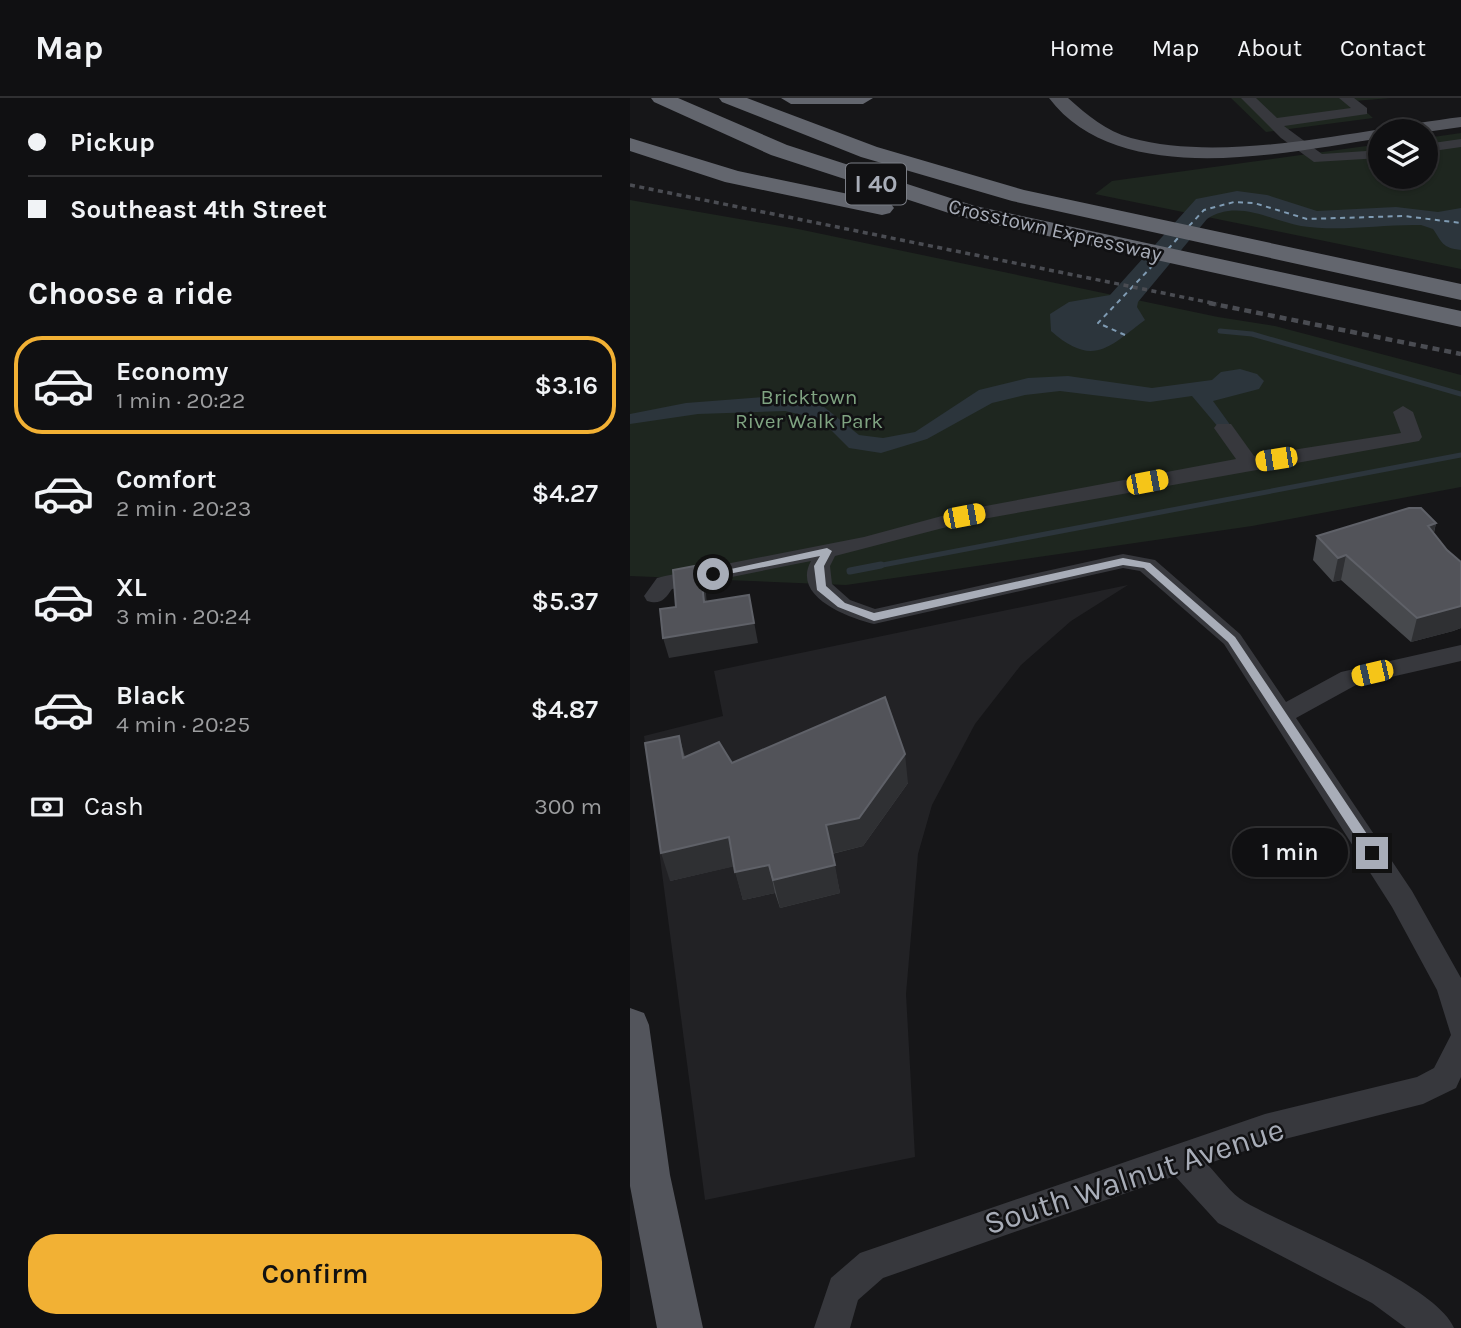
<!DOCTYPE html>
<html lang="en">
<head>
<meta charset="utf-8">
<style>
	:root { --surface:#101012; --page:#19191b; --text:#f1f3f6; --muted:#9c9d9f; --line:#303032; --accent:#f2b134 }
	body { margin:0; font-family:Karla,sans-serif; background:var(--page); color:var(--text); height:100vh; display:flex; flex-direction:column; font-size:26px; white-space:nowrap }
	* { box-sizing:border-box; margin:0 }
	p { font-size:23px; color:var(--muted) }
	.icon { flex:none; width:38px; height:38px; fill:none; stroke:currentColor; stroke-width:2; stroke-linecap:round; stroke-linejoin:round }
	.map { position:relative; flex:1; overflow:hidden }
	.details { display:flex; flex-direction:column; background:var(--surface); width:630px }
	.details>* { flex:none }
	.top-card { display:grid; align-content:center; height:154px; padding:0 28px; background:var(--surface) }
	.controls { position:absolute; left:738px; top:21px; display:grid; gap:14px }
	.controls a { display:grid; place-items:center; width:70px; height:70px; border-radius:50%; background:var(--surface); box-shadow:0 2px 5px #0004,0 0 0 2px var(--line); font-size:35px }
	.end { position:absolute; width:32px; height:32px; margin:-16px; border:9px solid #a8adb8; background:#111; box-shadow:0 0 0 4px #111 }
	.from { border-radius:50% }
	.bubble { position:absolute; height:49px; border-radius:24px; background:var(--surface); box-shadow:0 2px 5px #0004,0 0 0 2px var(--line); font-size:23px; font-weight:600; line-height:49px; text-align:center }
	.car { position:absolute; width:21px; height:42px; margin:-21px -10px; border-radius:9px; box-shadow:0 0 5px 2px #0007; background:linear-gradient(#f5c518 24%,#345 0 40%,#f5c518 0 76%,#345 0 86%,#f5c518 0) }
	.top-card b { display:flex; align-items:center; gap:24px; height:66px; font-size:26px }
	.top-card b+b { border-top:2px solid var(--line) }
	.top-card i { width:18px; height:18px; background:var(--text) }
	ul { padding:0; list-style:none }
	li { display:flex; align-items:center; gap:21px; height:98px; margin:0 14px 10px; padding:0 14px; border:4px solid transparent; border-radius:28px }
	li div { flex:1 }
	li b { display:block; font-size:26px }
	li em { font-style:normal; font-weight:600 }
	li.selected { border-color:var(--accent) }
	li>.icon { width:63px; height:63px; stroke-width:1.5 }
	h2 { padding:0 28px; font-size:32px; line-height:84px }
	.pay { display:flex; align-items:center; gap:18px; height:77px; padding:0 28px; font-size:26px }
	.pay p { margin-inline-start:auto }
	.action { display:flex; gap:14px; margin-top:auto; padding:14px 28px }
	.action a { flex:1; height:80px; border-radius:28px; background:var(--accent); color:#111; font-size:28px; font-weight:600; line-height:80px; text-align:center }
	header { display:flex; align-items:center; gap:42px; box-sizing:border-box; height:98px; padding:0 35px; background:var(--surface); border-bottom:2px solid var(--line) }
	header strong { font-size:33px }
	nav { display:flex; gap:38px; margin-inline-start:auto; font-size:24px }
	main { display:flex; flex:1; min-height:0 }
	.map>svg:first-child { display:block }
	.built { fill:#222225 }
	.green { fill:#1e261f }
	.water { fill:#2c353c }
	.lines { fill:none; stroke-linecap:round; stroke-linejoin:round }
	.stream-far1 { stroke:#2c353c; stroke-width:5 }
	.stream { stroke:#2c353c; stroke-width:7 }
	.ferry { stroke:#7f9bb3; stroke-width:2; stroke-dasharray:5 4.5; stroke-linecap:butt }
	.minor { fill:#37383d; fill-rule:evenodd }
	.major { fill:#53555c; fill-rule:evenodd }
	.highway { fill:#63666e; fill-rule:evenodd }
	.rail-far1 { stroke:#4a4c52; stroke-width:3.5; stroke-dasharray:5 4.5; stroke-linecap:butt }
	.rail { stroke:#4a4c52; stroke-width:4.5; stroke-dasharray:7 5; stroke-linecap:butt }
	.wall { fill:#47494d }
	.shaded-wall { fill:#2f3033 }
	.building { fill:#525359; stroke:#5f6168; stroke-width:2 }
	.route { fill:#a8adb8 }
	.labels { text-anchor:middle; stroke-width:5; stroke-linejoin:round; paint-order:stroke }
	.far-street-label { font-size:21px; fill:#a8adb8; stroke:#111113 }
	.far-park-label { font-size:21px; fill:#7fa381; stroke:#111113 }
	.shield { fill:#111113; stroke:#7b7e86; stroke-width:2 }
	.shield-label { font-size:24px; font-weight:bold; fill:#a8adb8 }
	.near-street-label { font-size:32px; fill:#a8adb8; stroke:#111113 }
</style>
</head>
<body>
<header>
<strong>Map</strong>
<nav><a>Home</a><a>Map</a><a>About</a><a>Contact</a></nav>
</header>
<main>
<section class="details">
<div class="top-card">
<b><i class="from"></i>Pickup</b>
<b><i></i>Southeast 4th Street</b>
</div>
<h2>Choose a ride</h2>
<ul>
<li class="selected"><svg class="icon" aria-label="car" viewBox="0 0 24 24"><path d="M5 17H2v-5l4-1 3-4h7l3 4 3 1v5h-3M9 17h6M6 11h13"/><circle cx="7" cy="17" r="2"/><circle cx="17" cy="17" r="2"/></svg><div><b>Economy</b><p>1 min · 20:22</p></div><em>$3.16</em></li>
<li><svg class="icon" aria-label="car" viewBox="0 0 24 24"><path d="M5 17H2v-5l4-1 3-4h7l3 4 3 1v5h-3M9 17h6M6 11h13"/><circle cx="7" cy="17" r="2"/><circle cx="17" cy="17" r="2"/></svg><div><b>Comfort</b><p>2 min · 20:23</p></div><em>$4.27</em></li>
<li><svg class="icon" aria-label="car" viewBox="0 0 24 24"><path d="M5 17H2v-5l4-1 3-4h7l3 4 3 1v5h-3M9 17h6M6 11h13"/><circle cx="7" cy="17" r="2"/><circle cx="17" cy="17" r="2"/></svg><div><b>XL</b><p>3 min · 20:24</p></div><em>$5.37</em></li>
<li><svg class="icon" aria-label="car" viewBox="0 0 24 24"><path d="M5 17H2v-5l4-1 3-4h7l3 4 3 1v5h-3M9 17h6M6 11h13"/><circle cx="7" cy="17" r="2"/><circle cx="17" cy="17" r="2"/></svg><div><b>Black</b><p>4 min · 20:25</p></div><em>$4.87</em></li>
</ul>
<div class="pay"><svg class="icon" aria-label="cash" viewBox="0 0 24 24"><path d="M3 7h18v10H3z"/><circle cx="12" cy="12" r="2"/></svg>Cash<p>300 m</p></div>
<div class="action"><a>Confirm</a></div>
</section>
<div class="map">
<svg width="831" height="1230" viewBox="0 0 831 1230">
	<rect width="100%" height="100%" fill="#161618"/>
	<path class="built" d="M498,487L441,523L391,567L345,626L302,707L288,756L276,896L285,1059L75,1102L14,638L93,618L84,573Z"/>
	<g class="green">
		<path d="M601,0H761L724,3L743,20L636,34Z"/>
		<path d="M831,35V171L465,96L482,83L751,46V79H796V40Z"/>
		<path d="M0,102L168,131L588,219L645,228L831,277V389L622,428L216,487L0,478Z"/>
	</g>
	<g class="water">
		<path d="M607,93L637,97L687,113L766,109L808,114L831,110V152C812,150 812,144 803,131L791,127C752,126 711,134 671,128C640,122 607,101 577,121L508,204L507,209L515,222C479,249 463,270 421,233L420,216L439,204L480,197L566,101Z"/>
		<path d="M610,271L627,276L634,283L629,291L583,303L601,328L589,330L562,298L520,304L430,293L395,297L362,305L297,341L251,355L219,350L190,321L155,313L68,316L0,326V316L56,305L148,298L194,309L229,337L253,340L285,334L349,292L398,280L438,278L522,290L582,282L591,274Z"/>
	</g>
	<g class="lines">
		<g class="stream-far1">
			<path d="M590,233L622,236L831,296"/>
			<path d="M242,469L831,357"/>
		</g>
		<path class="stream" d="M220,473L251,467"/>
		<g class="ferry">
			<path d="M559,128L574,112L604,104L624,105L677,121L774,118L831,125"/>
			<path d="M538,151L548,140"/>
			<path d="M495,237L468,225L527,163"/>
		</g>
		<g class="minor">
			<path d="M611,0H626L647,20L721,10L709,0H724L737,10V16L654,28L692,56L751,52V60L684,64L651,40Z"/>
			<path d="M831,41V49L796,54V46Z"/>
			<path d="M773,308L783,314L792,339L789,343L336,424L205,458L200,468L202,486L220,502L245,511L493,456L525,462L610,536L656,604L711,574L831,547V563L726,587L666,620L782,793L831,880V979L826,990L793,1006L635,1046L577,1066C589,1078 601,1096 615,1104C661,1131 805,1185 824,1230H776L742,1205L588,1125L545,1078L253,1180L228,1202L220,1230H184L201,1180L230,1155L635,1016L787,979L804,970L821,937L807,892L762,809L594,546L510,473L493,470L244,526C219,520 161,499 181,463L42,491C35,501 31,507 17,503L14,498L27,480L35,478L234,439L334,412L606,361L584,330L587,326H601L624,358L771,335L763,314Z"/>
		</g>
		<g class="major">
			<path d="M419,0H438C457,17 476,33 501,40C597,66 733,31 831,19V29L796,34L751,33V40C654,55 488,92 419,0Z"/>
			<path d="M0,910L14,915L19,927L40,1077L73,1230H27L0,1088Z"/>
		</g>
		<g class="highway">
			<path d="M21,0H48L157,47L345,108L831,213V229L331,119L141,57L24,4Z"/>
			<path d="M89,0H117L247,49L394,92L831,186V202L382,103L231,59L92,4Z"/>
			<path d="M151,0H243L233,6H161Z"/>
			<path d="M0,40L108,73L252,103L260,105L264,110L260,115L252,117L95,84L0,53Z"/>
		</g>
		<path class="rail-far1" d="M0,87L587,206"/>
		<path class="rail" d="M579,205L831,256"/>
	</g>
	<g class="wall">
		<path d="M806,425L804,435L817,452L831,464V530L823,533L781,544L711,482L703,484L683,462L687,438Z"/>
		<path d="M49,638L55,659L278,685L233,748L202,756L210,795L150,810L145,795L113,802L104,768L40,783Z"/>
	</g>
	<g class="shaded-wall">
		<path d="M806,425L800,449L798,428Z"/>
		<path d="M716,457L711,482L703,484L708,460Z"/>
		<path d="M70,467L75,487L79,524L74,504Z"/>
		<path d="M119,497L128,545L39,560L33,540Z"/>
		<path d="M831,508V530L823,533L781,544L787,520Z"/>
		<path d="M275,656L278,685L233,748L201,756L196,727Z"/>
		<path d="M99,739L106,768L40,783L31,755Z"/>
		<path d="M139,767L145,795L113,802L105,774Z"/>
		<path d="M205,767L210,795L150,810L143,782Z"/>
	</g>
	<g class="building">
		<path d="M779,410H791L806,425L798,428L817,452L831,464V508L787,520L716,457L708,460L687,438Z"/>
		<path d="M70,467L74,504L119,497L124,525L33,540L30,511L46,509L43,472Z"/>
		<path d="M255,599L275,656L229,720L196,727L205,767L143,782L139,767L105,774L99,739L31,755L15,645L49,638L53,660L89,644L102,665Z"/>
	</g>
	<path class="route" d="M197,450L202,453L194,468L196,488L215,505L244,515L493,460L520,465L605,539L747,751V758H738L598,544L514,470L493,467L244,523L208,509L187,492L184,468L190,458L83,479L78,476Z"/>
	<g class="labels">
		<g class="far-street-label">
			<text transform="translate(425 132) rotate(13)" y="7">Crosstown Expressway</text>
		</g>
		<g class="far-park-label">
			<text x="179" y="306">Bricktown<tspan x="179" dy="24">River Walk Park</tspan></text>
		</g>
		<rect class="shield" x="216" y="65.5" width="60" height="41" rx="5"/>
		<g class="shield-label">
			<text x="246" y="94">I 40</text>
		</g>
		<g class="near-street-label">
			<text transform="translate(504 1078) rotate(-18)" y="11">South Walnut Avenue</text>
		</g>
	</g>
</svg>
<div class="controls">
<a><svg class="icon" aria-label="layers" viewBox="0 0 24 24"><path d="M12 4l9 5-9 5-9-5zM3 14l9 5 9-5"/></svg></a>
</div>
<i class="end from" style="left:83px;top:476px"></i>
<i class="end" style="left:742px;top:755px"></i>
<div class="bubble" style="left:602px;top:730px;width:116px">1 min</div>
<i class="car" style="left:646px;top:361px;rotate:261deg"></i>
<i class="car" style="left:517px;top:384px;rotate:79deg"></i>
<i class="car" style="left:334px;top:418px;rotate:79deg"></i>
<i class="car" style="left:742px;top:575px;rotate:257deg"></i>
</div>
</main>
</body>
</html>
